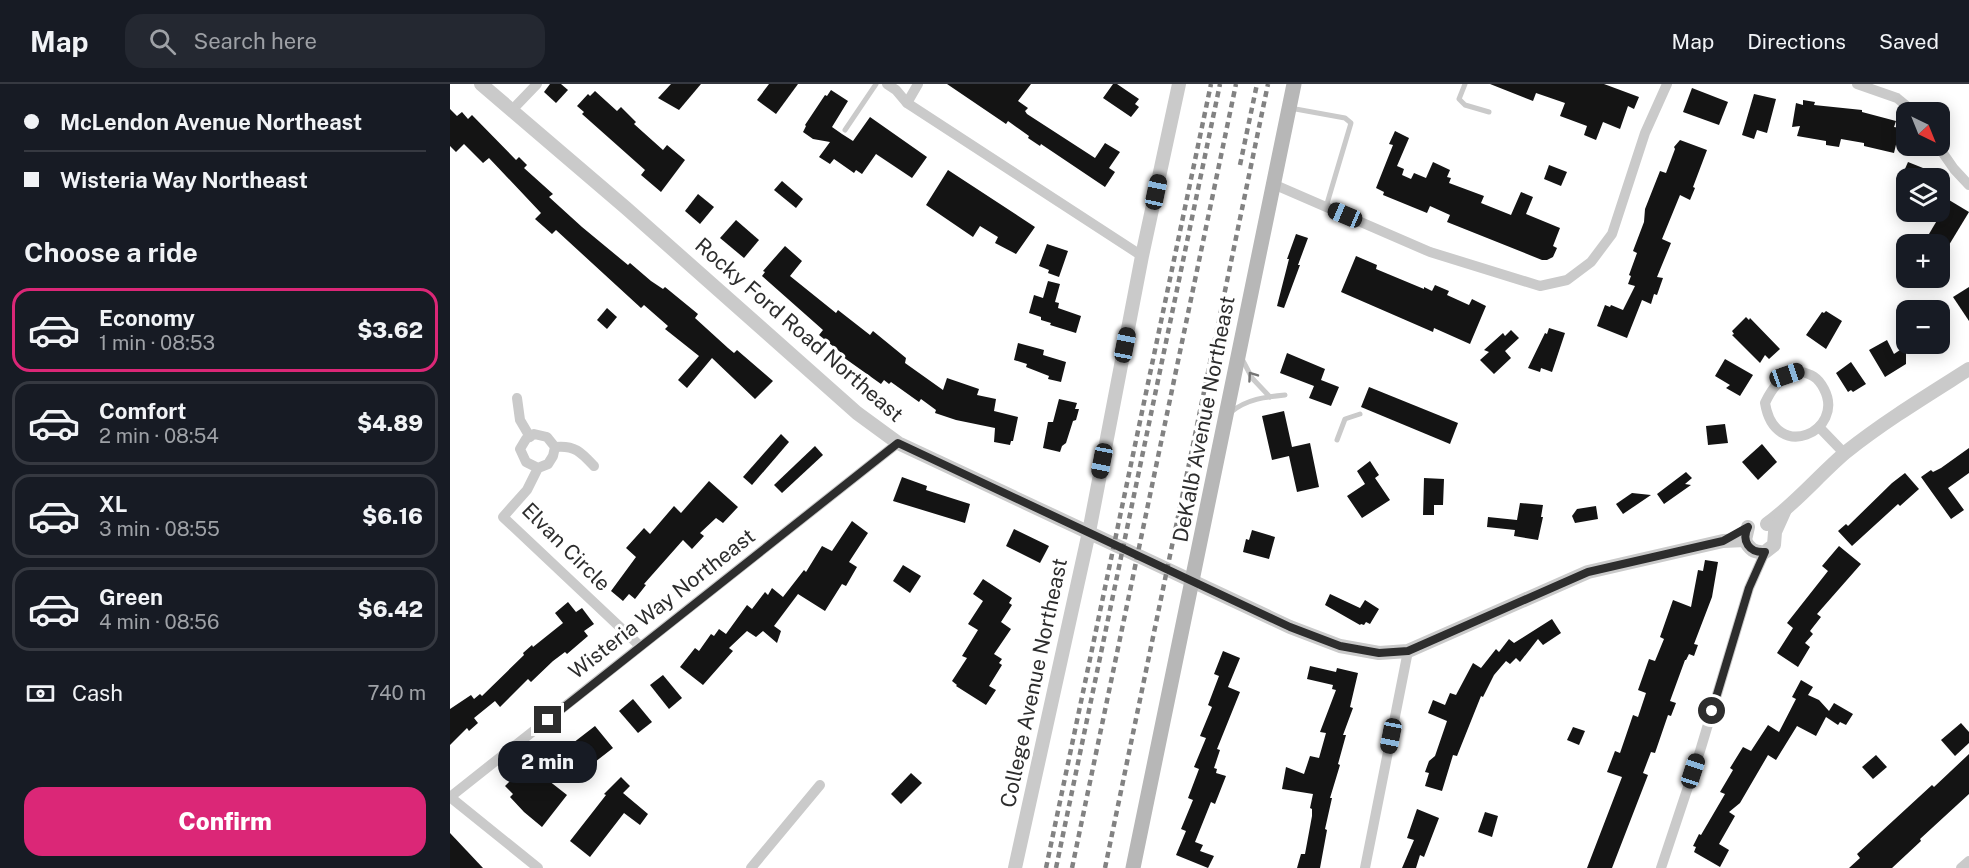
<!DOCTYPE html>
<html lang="en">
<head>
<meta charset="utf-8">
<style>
	:root { --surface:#171b24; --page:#242831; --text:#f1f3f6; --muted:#9ea1a6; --line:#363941; --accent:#db2777 }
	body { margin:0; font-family:"Public Sans",sans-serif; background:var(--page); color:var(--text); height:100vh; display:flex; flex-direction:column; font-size:22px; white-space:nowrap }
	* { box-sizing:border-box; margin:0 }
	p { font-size:20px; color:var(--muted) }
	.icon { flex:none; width:33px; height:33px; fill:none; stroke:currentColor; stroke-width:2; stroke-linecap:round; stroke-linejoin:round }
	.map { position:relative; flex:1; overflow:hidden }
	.drawer { display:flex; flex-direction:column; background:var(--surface); width:450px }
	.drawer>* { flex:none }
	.top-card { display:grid; align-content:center; height:132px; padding:0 24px; background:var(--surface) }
	.needle { width:39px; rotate:137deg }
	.tools { position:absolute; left:1446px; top:18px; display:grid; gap:12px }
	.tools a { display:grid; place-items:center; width:54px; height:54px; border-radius:12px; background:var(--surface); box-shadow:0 3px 15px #0003; font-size:30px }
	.end { position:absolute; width:27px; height:27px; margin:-14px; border:8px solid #2d2d2d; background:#fff; box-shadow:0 0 0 3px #fff }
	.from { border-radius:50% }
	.bubble { position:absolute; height:42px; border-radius:18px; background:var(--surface); box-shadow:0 3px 15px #0003; font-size:20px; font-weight:800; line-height:42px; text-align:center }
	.car { position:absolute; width:18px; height:36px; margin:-18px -9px; border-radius:8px; box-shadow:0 0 4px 2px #0007; background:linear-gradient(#222 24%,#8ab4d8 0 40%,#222 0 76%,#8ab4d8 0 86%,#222 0) }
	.top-card b { display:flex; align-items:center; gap:21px; height:57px; font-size:22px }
	.top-card b+b { border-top:2px solid var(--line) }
	.top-card i { width:15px; height:15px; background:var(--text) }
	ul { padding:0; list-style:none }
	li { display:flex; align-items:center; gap:18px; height:84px; margin:0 12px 9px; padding:0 12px; border:3px solid var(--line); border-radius:18px }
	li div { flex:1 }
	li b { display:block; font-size:22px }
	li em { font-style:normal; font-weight:800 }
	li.active { border-color:var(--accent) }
	li>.icon { width:54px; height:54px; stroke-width:1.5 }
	h2 { padding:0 24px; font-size:27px; line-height:72px }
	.pay { display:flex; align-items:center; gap:15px; height:66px; padding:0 24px; font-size:22px }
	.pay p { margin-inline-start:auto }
	.action { display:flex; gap:12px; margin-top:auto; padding:12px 24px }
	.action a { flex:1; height:69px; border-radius:18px; background:var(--accent); color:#fff; font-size:24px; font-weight:800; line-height:69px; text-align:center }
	header { display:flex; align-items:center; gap:36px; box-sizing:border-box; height:84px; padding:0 30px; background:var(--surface); border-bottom:2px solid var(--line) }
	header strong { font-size:28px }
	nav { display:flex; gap:33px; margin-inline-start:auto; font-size:21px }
	.search { width:420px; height:54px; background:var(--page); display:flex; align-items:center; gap:15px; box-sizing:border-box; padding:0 21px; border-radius:18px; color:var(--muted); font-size:22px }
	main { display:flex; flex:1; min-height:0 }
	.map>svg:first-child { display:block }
	.building { fill:#141414 }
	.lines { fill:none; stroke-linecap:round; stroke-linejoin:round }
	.service { stroke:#cacaca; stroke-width:5 }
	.minor { stroke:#cacaca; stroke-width:10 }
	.tertiary { stroke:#cacaca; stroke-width:14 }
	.secondary { stroke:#b7b7b7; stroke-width:15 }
	.rail { stroke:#828282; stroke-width:4.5; stroke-dasharray:6 4.5; stroke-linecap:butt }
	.oneway { stroke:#747474 }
	.route { stroke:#2d2d2d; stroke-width:8 }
	.labels { text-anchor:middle; stroke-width:6; stroke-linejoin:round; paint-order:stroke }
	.street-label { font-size:21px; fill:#2d2d2d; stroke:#fff }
</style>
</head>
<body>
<header>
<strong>Map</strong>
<div class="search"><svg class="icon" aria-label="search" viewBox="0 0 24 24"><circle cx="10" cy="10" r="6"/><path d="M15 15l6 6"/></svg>Search here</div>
<nav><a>Map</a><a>Directions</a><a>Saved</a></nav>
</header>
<main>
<section class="drawer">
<div class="top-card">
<b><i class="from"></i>McLendon Avenue Northeast</b>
<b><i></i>Wisteria Way Northeast</b>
</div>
<h2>Choose a ride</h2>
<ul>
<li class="active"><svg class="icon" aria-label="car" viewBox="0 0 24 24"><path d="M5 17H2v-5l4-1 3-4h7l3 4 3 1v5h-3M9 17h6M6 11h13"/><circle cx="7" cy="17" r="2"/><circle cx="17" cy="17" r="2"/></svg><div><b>Economy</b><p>1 min · 08:53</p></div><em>$3.62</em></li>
<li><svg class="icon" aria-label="car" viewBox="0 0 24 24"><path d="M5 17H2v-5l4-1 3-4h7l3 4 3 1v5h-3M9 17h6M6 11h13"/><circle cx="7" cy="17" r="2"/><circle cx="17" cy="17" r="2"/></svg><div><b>Comfort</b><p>2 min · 08:54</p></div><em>$4.89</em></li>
<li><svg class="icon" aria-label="car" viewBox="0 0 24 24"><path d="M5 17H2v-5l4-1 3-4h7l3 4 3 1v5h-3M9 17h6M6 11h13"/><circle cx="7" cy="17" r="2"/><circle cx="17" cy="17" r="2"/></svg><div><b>XL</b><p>3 min · 08:55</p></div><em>$6.16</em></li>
<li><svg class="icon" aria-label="car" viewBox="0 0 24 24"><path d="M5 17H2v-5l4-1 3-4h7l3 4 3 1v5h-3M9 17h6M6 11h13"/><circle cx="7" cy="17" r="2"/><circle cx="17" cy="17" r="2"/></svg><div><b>Green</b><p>4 min · 08:56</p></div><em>$6.42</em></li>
</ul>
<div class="pay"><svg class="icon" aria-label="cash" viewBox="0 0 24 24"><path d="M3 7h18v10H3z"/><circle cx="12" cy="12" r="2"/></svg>Cash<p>740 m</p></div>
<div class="action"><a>Confirm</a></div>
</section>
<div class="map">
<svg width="1519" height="784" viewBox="0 0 1519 784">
	<rect width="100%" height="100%" fill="#fff"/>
	<g class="building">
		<path d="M100,0H111L118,6L106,19L94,8Z"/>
		<path d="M221,0H251L229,26L208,14Z"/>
		<path d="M319,0H348L326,30L307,16Z"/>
		<path d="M497,0H581L568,17L578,24L575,27L577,30L645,74L655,59L670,68L659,84L665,88L655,103L591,60L590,62L578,54L579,52L558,37L556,40Z"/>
		<path d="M663,0H667L689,15L685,20L689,23L681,33L653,14Z"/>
		<path d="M1040,0H1154L1189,13L1184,25L1178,22L1170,45L1153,38L1146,56L1134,51L1137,42L1110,32L1115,19L1086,9L1083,17Z"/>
		<path d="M1242,4L1278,18L1269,41L1233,28Z"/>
		<path d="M381,6L398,17L382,43L392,50L403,57L420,33L477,73L462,94L426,70L412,90L406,86L404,89L384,75L380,80L369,73L380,58L363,55L353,48L356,42L355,41L375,11L377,12Z"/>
		<path d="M145,7L167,27L171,23L186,38L184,40L213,66L217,61L235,76L211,108L191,91L195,86L132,30L134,28L127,22L138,10L140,12Z"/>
		<path d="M1304,10L1326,15L1317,49L1307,46L1304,55L1292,51Z"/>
		<path d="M1353,16L1365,18L1364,21L1412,26V28L1446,37L1444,43L1450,44L1444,69L1414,62V59L1391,55L1389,63L1376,61V57L1347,52L1350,42L1342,43L1346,19L1353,21Z"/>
		<path d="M0,25L7,32L12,28L18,35L22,31L66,76L69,73L77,81L74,84L103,110L99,113L132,143L178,181L180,179L201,197L213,205L215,203L248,230L245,234L278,264L284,269L287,266L323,297L305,315L262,274L237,304L228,296L249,272L215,245L218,242L194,221L191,224L106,146L102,150L85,135L91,129L39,74L33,79L14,60L6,68L0,62Z"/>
		<path d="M945,47L959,54L947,82L954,85L952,91L961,95L964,89L976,94L983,78L1000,86L997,93L1001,94L999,99L1034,112L1031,119L1061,131L1071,108L1083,113L1076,130L1110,144L1103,162L1107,164L1103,173L1097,176H1092L997,138L1000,131L980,122L977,129L933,111L934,108L926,104L943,61L939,60Z"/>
		<path d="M1230,56L1257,66L1243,103L1245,104L1240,116L1230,111L1212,155L1221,159L1207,193L1213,194L1207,211L1204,210L1201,220L1192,216L1177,254L1147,242L1155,221L1160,223L1161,221L1173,226L1185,202L1178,200L1181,192L1179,191L1187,169L1183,167L1194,138L1195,125L1210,87L1216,89L1225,65L1224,63Z"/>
		<path d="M1458,78L1498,94H1451Z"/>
		<path d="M1099,81L1117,88L1111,102L1094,95Z"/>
		<path d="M498,86L585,143L566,170L545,159L548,153L530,142L523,153L476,121Z"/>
		<path d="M332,97L353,115L346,124L324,106Z"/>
		<path d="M248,110L264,123L250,140L235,127Z"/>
		<path d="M1499,116L1519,128L1499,161L1479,150Z"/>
		<path d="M286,136L309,156L294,174L270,154Z"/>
		<path d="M846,150L858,154L848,181H850L834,224L827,222L839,175H837Z"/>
		<path d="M597,160L618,167L609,193L598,189L599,186L589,182Z"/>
		<path d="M335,162L352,177L340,192L386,229L388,226L420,251L423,247L456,274L455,279L493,306L497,294L529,305L527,311L546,315L544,327L568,333L563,357H561L560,361L544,358L545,344L506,336L485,329L486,326L471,315L469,318L441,298L439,300L434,296L431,300L393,273L394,271L369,251L373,246L312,192L315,188L313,187Z"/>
		<path d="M906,172L927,181L926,185L974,205V203L982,207L985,201L999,207L997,211L1019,221L1022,215L1036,222L1020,260L984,244L983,248L891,208Z"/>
		<path d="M598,197L610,200L605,218L609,219L608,224L631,232L626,249L600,241L601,239L591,236V233L579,229L584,211L593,214Z"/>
		<path d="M1519,203V237L1503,213Z"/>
		<path d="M157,224L167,233L157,245L147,236Z"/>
		<path d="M1376,227L1392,237L1376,265L1356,251L1372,228L1374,229Z"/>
		<path d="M1296,233L1299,236L1300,234L1330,265L1319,275L1315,271L1310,279L1282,251L1284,250L1282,247Z"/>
		<path d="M1099,244L1115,249L1102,288L1091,284L1090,288L1078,284L1095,249L1097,250Z"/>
		<path d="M1061,246L1069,254L1055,267L1061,274L1044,290L1030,276L1039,268L1034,266L1053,249L1055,252Z"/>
		<path d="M1437,256L1444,270L1456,262V280L1435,293L1419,266Z"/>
		<path d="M568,259L594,266L593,271L616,278L611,298L598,295L599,292L576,283L577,280L564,276Z"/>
		<path d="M837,269L875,285L871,296L889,303L881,322L859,314L864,302L830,289Z"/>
		<path d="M1275,275L1303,291L1290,312L1276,304L1280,301L1265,292Z"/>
		<path d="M1401,278L1416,300L1403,308L1401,306L1398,308L1386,289Z"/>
		<path d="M919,303L1008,339L1000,360L911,323Z"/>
		<path d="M609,315L627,319L625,325H629L626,336L623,337L616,359L612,362L610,368L593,364L598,338H603Z"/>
		<path d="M834,327L842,363L860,359L869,403L847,408L839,372L822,376L812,332Z"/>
		<path d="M1275,340L1278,359L1258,361L1256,342Z"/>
		<path d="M331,350L339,358L302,401L293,393Z"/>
		<path d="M1312,360L1327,378L1308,396L1292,378Z"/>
		<path d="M365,362L373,371L332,409L324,401Z"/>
		<path d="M1519,364V389L1498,404L1514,426L1501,435L1471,393L1481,386L1483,388L1491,384Z"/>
		<path d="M920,377L929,391L925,394L940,416L912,434L897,412L915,400L907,387Z"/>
		<path d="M1236,388L1242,394L1235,400L1241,401L1214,420L1207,410Z"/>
		<path d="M1455,389L1469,405L1450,422L1448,420L1402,462L1388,447L1396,440L1398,442L1442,399Z"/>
		<path d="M452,393L477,402L476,406L520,420L515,439L443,417Z"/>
		<path d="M974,394L994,395L993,421H984V431H973Z"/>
		<path d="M259,397L288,423L273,439L266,434L250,449L254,452L242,465L233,456L194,500L196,501L185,515L179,510L173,517L161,507L186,473L176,464L194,444L200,450L224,422L231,429Z"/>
		<path d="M1182,409L1201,411L1173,430L1166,420Z"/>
		<path d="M1070,419L1093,421L1091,433H1093L1088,456L1064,452L1065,446L1037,443L1038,433L1067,436Z"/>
		<path d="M1146,422L1148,435L1125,439L1122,432L1127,425Z"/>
		<path d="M402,437L418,449L399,478L407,483L396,502L392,500L375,527L348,510L324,542L331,547L327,559L313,547L306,553L297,547L279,564L283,567L253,601L230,583L245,564L249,567L261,550L264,552L269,545L276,550L297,521L302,525L315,508L318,511L322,504L333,513L354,486L356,488L372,462L382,467Z"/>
		<path d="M564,445L599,462L590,479L556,462Z"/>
		<path d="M802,446L825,453L819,475L793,468L796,455L799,456Z"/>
		<path d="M1389,462L1411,480L1367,530L1371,533L1360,547L1363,550L1355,559L1360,563L1348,583L1327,569L1343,544L1337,539L1378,487L1372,482Z"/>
		<path d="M1255,476L1268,478L1262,513L1244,560L1248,561L1244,572L1239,570L1236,576H1235L1220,617L1226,619L1221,632L1218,631L1205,669L1201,668L1193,689L1198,691L1162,784H1137L1172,693L1157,688L1165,667L1170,669L1183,631L1188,633L1196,609L1188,606L1199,575L1205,577L1214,555L1210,553L1223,516L1241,523L1248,486L1253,487Z"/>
		<path d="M453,481L471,492L460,509L443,497Z"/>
		<path d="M533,495L562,514L559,519L562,521L551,538L561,545L544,570L552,575L549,579L552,581L539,602L546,606L536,621L506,602L507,601L502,597L517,574L512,572L528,546L518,540L533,517L523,510Z"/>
		<path d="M880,510L910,524L915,516L929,525L920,540L916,538L914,541L911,540L910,541L875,521Z"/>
		<path d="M118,518L126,528L132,524L144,540L134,547L138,552L117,570L115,568L103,577L81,598L78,595L50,623L45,617L24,634L28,639L19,647L17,644L0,661V625L21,611L24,615L30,610L32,612L74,571L73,569L82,561L83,563L113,539L105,529Z"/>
		<path d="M1102,535L1111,549L1093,561L1088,555L1070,578L1066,574L1060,580L1056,577L1044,591L1033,613L1031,612L1007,672L1003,671L992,707L975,702L979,689L975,688L979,677L985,672L997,637L978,629L983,616L995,621L1000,609L1006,611L1023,579L1031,584L1046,565L1049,568L1059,555L1064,559Z"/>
		<path d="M773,567L790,574L778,603L790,608L767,665L770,666L764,684L767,685L766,689L776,692L765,720L761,718L745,758L753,761L750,767L764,772L758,784L726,771L736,747L731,745L743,716L738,714L749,685L744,683L756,654L750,652L762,623L758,621L769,592L764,590Z"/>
		<path d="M860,582L886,588L887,584L908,589L900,623L903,624L893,651H896L888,680L890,681L880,714H882L875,745L877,746L870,784H847L851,770H855L862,732V725L860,724L863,710L832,705L836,683L854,690L860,672L869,674L876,649L870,648L886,606L882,605L883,601L857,595Z"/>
		<path d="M213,591L232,614L219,625L200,601Z"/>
		<path d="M1351,596L1363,603L1358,611L1369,616L1379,627L1384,619L1403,630L1396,641L1390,638L1388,641L1376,633L1366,652L1347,642L1326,676L1318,671L1290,719L1279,728L1285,732L1269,760L1279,766L1270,783L1244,768L1246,763L1243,762L1249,750L1251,751L1275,710L1270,708L1283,686L1280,684L1293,663L1301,667L1318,641L1329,648L1346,615L1342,613Z"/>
		<path d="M183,615L202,638L188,649L169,627Z"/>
		<path d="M1511,639L1519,648V659L1505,672L1491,656Z"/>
		<path d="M145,642L163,664L145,678L138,670L134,673L123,659Z"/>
		<path d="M1123,643L1135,647L1129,661L1117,656Z"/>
		<path d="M1519,670V710L1470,755L1471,757L1442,784H1399L1410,774L1407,770L1482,701L1484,703Z"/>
		<path d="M1426,671L1437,683L1423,695L1412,683Z"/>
		<path d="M78,673L91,687L89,689L117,711L92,743L74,728L60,713L63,710L55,702L63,694L60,691Z"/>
		<path d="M461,689L472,699L451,720L441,710Z"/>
		<path d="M171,693L180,702L173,709L198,730L190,741L174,729L140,773L120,757L156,711L154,710Z"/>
		<path d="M967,725L989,734L974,773L970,771L966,784H952L964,756L957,754Z"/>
		<path d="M1035,728L1048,732L1042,753L1028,748Z"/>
		<path d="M0,749L33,784H0Z"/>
	</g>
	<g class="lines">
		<g class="service">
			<path d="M1015,0L1009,15L1015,21L1039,28"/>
			<path d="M840,24L895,34L901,39L876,123"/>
			<path d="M395,46L426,0"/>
			<path d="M791,273L802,294L820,313"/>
			<path d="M781,328C797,315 815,313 835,311"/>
			<path d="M887,356L895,335L910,330"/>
		</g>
		<g class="minor">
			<path d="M437,0L446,6L457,19L692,172"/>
			<path d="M1407,0L1447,14L1464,28"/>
			<path d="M457,19L468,0"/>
			<path d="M62,26L87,0"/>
			<path d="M1488,62L1504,85L1519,101"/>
			<path d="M823,100L980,168L1090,202L1117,196L1141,178L1162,150L1195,49L1217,0"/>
			<path d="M1349,287C1361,290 1368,293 1374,305C1396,347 1325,380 1315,319C1323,302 1331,293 1349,287Z"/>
			<path d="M67,314L70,336L80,353"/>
			<path d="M1369,343L1395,370"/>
			<path d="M105,363C125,361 131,368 144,382"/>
			<path d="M88,384L76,378L70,365L76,355L84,350L97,353L105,363L103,372L98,380L88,384L77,406L53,433L190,562"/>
			<path d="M0,713L448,359"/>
			<path d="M0,713L88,784"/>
			<path d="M301,784L370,701"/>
			<path d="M915,784L958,567"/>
			<path d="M1211,784L1250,667L1299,504L1315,468"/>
			<path d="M1511,784L1519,777"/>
		</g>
		<g class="tertiary">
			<path d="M31,0L176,124L407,329L448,359L840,543L890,562L929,569L958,567L1138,488L1273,457L1295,456"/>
			<path d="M1317,440C1346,419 1369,391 1396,368C1435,337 1478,311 1519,285"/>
			<path d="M1298,443L1295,456C1299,465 1304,469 1315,468L1324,461L1325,448L1334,428"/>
			<path d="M565,784L639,448L692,172L729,0"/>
		</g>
		<path class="secondary" d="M683,784L844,0"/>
		<g class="rail">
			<path d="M790,81L807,0"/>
			<path d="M596,784L761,0"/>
			<path d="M606,784L770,0"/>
			<path d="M622,784L786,0"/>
			<path d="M655,784L818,0"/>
		</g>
	</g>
	<defs><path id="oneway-chevron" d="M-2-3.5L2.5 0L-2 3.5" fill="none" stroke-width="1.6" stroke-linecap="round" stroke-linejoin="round" transform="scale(1.5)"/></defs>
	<use class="oneway" href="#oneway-chevron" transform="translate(802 292) rotate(-125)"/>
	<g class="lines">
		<path class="route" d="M98,636L448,359L840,543L890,562L929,569L958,567L1138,488L1273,457L1298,443C1291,457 1299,469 1315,468L1299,504L1262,627"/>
	</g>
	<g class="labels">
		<g class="street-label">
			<text transform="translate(349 246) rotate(41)" y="7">Rocky Ford Road Northeast</text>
			<text transform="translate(754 335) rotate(-79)" y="7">DeKalb Avenue Northeast</text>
			<text transform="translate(116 463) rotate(45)" y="7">Elvan Circle</text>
			<text transform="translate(212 520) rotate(-38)" y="7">Wisteria Way Northeast</text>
			<text transform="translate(584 599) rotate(-78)" y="7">College Avenue Northeast</text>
		</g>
	</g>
</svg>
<div class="tools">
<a><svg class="needle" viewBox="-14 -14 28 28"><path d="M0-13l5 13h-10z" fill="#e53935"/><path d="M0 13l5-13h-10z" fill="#9ea1a6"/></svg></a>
<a><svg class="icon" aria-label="layers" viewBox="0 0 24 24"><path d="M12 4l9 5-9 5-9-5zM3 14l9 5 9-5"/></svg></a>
<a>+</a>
<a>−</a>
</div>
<i class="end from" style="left:1262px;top:627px"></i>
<i class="end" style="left:98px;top:636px"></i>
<div class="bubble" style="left:48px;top:657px;width:99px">2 min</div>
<i class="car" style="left:706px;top:108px;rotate:12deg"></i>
<i class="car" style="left:895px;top:131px;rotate:293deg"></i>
<i class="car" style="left:675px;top:261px;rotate:11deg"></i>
<i class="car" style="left:1337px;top:291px;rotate:71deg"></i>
<i class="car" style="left:652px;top:377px;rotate:191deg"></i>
<i class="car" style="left:941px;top:652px;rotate:191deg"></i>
<i class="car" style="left:1243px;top:687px;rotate:18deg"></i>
</div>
</main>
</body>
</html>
